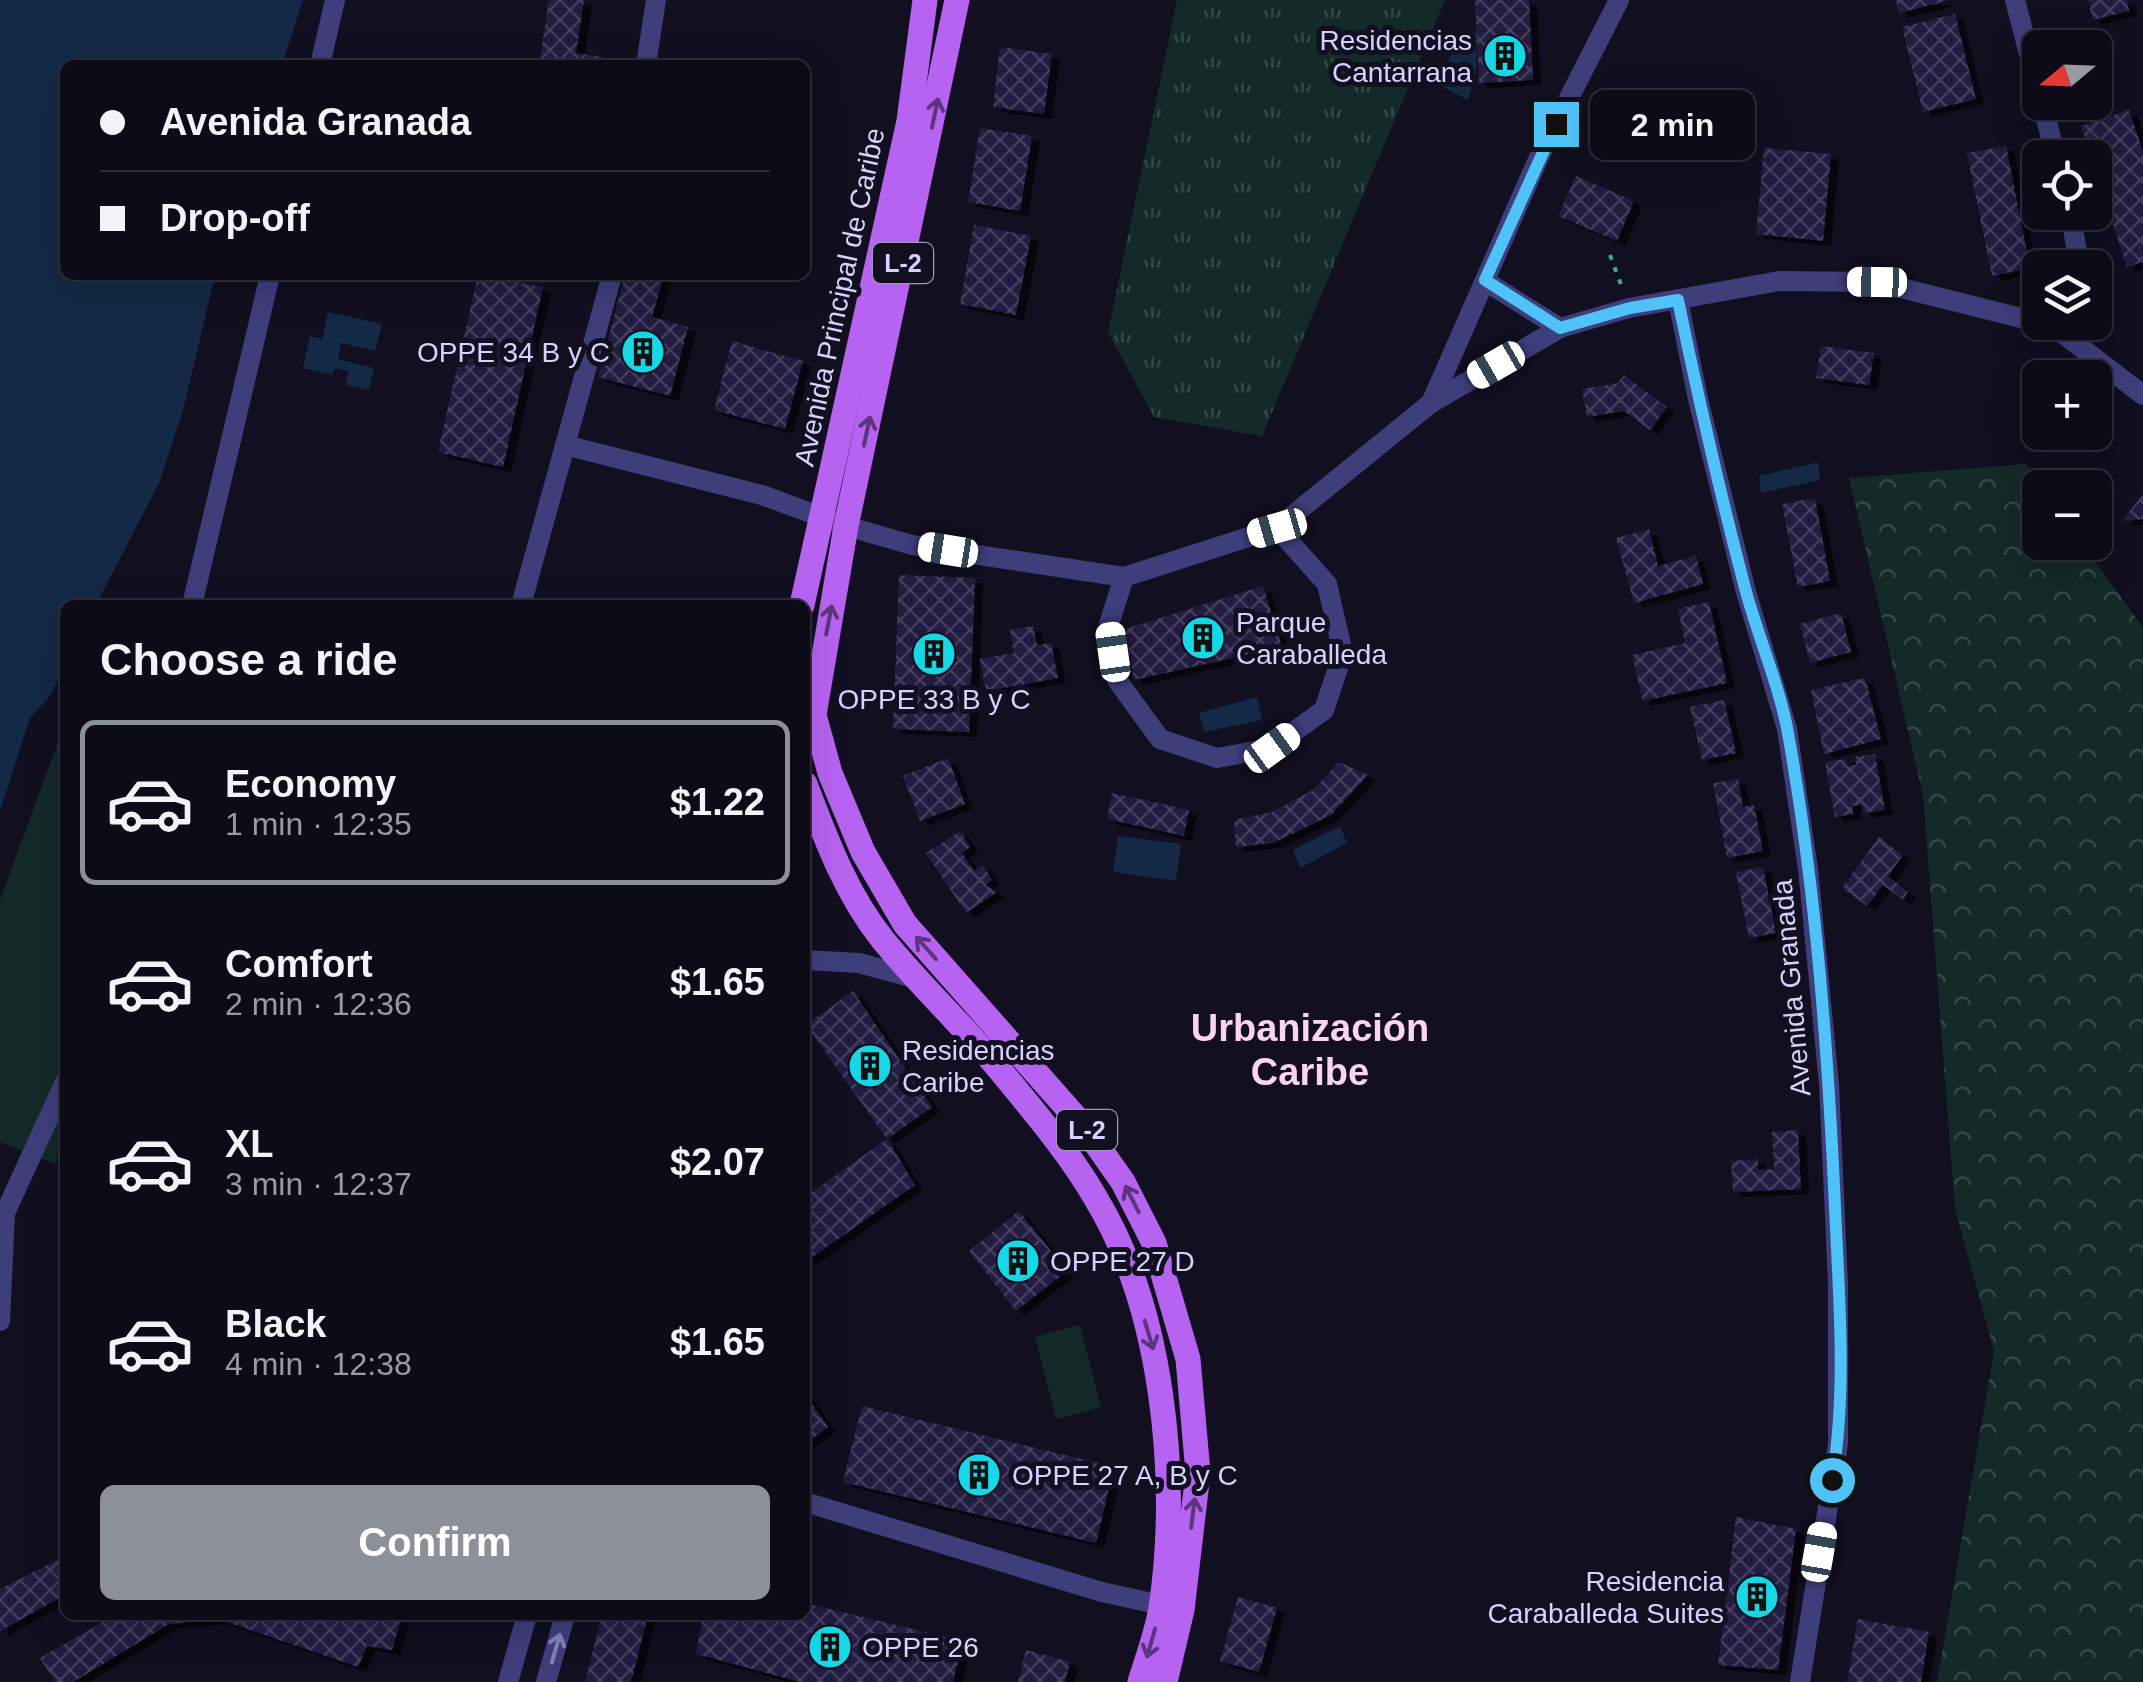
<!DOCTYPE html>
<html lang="en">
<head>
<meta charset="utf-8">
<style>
	:root { --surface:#0d0b18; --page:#161421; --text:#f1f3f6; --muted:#9a9ba2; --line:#2d2b37; --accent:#8c9099 }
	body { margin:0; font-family:Helvetica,sans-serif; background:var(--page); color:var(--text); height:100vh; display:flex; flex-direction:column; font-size:38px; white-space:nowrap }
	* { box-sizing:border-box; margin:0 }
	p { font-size:32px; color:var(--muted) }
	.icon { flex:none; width:55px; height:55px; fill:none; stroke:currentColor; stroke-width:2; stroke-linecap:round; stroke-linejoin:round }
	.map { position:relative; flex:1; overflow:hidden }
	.sheet { position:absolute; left:60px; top:600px; width:750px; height:1020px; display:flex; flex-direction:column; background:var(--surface); border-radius:15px; box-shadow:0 10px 40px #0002,0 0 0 2px var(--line) }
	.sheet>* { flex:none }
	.top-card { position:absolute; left:60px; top:60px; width:750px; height:220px; border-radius:15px; box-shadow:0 10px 40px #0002,0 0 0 2px var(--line); display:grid; align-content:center; height:220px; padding:0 40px; background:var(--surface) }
	.needle { width:65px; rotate:251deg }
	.tools { position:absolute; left:2022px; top:30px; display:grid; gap:20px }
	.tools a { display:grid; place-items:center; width:90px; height:90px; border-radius:15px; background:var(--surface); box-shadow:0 10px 40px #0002,0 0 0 2px var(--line); font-size:50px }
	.end { position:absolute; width:45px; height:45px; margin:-22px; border:12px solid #4fc3f7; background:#111; box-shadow:0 0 0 5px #111 }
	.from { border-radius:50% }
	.bubble { position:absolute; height:70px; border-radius:15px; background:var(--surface); box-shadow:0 10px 40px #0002,0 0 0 2px var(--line); font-size:32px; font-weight:600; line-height:70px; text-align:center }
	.car { position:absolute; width:30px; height:60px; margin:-30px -15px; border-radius:12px; box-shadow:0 0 8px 2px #0007; background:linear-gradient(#fff 24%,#345 0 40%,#fff 0 76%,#345 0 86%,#fff 0) }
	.top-card b { display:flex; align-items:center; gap:35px; height:95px; font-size:38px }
	.top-card b+b { border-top:2px solid var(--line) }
	.top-card i { width:25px; height:25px; background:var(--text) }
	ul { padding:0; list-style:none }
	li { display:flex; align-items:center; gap:30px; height:165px; margin:0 20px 15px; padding:0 20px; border:5px solid transparent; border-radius:15px }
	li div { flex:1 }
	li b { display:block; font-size:38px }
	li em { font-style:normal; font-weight:600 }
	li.current { border-color:var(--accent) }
	li>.icon { width:90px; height:90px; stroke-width:1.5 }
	h2 { padding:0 40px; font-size:45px; line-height:120px }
	.action { display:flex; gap:20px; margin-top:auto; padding:20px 40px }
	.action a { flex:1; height:115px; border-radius:15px; background:var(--accent); color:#fff; font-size:40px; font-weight:600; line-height:115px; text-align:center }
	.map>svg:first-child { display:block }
	.grass { fill:url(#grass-tufts) }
	.forest { fill:url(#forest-crowns) }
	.pitch { fill:#132a28 }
	.water { fill:#142946 }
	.building { fill:url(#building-cross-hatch); filter:url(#shadow) }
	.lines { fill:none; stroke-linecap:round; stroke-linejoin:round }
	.path { stroke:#39a99e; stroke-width:4; stroke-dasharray:5 8; stroke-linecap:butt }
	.minor { stroke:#3e3e7b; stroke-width:20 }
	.primary { stroke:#b763f1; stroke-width:25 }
	.oneway { stroke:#5c357e }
	.oneway2 { stroke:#8281b5 }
	.route { stroke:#4fc3f7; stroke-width:12 }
	.labels { text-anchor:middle; stroke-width:10; stroke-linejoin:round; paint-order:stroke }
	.shield { fill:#110f20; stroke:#9b98b9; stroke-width:2.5 }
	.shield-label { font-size:25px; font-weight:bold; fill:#d6d2fb }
	.poi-label { font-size:28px; fill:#d6d2fb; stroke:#110f20; text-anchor:start }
	.street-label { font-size:28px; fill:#d6d2fb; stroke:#110f20 }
	.district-label { font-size:38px; font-weight:bold; fill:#fbd4ee; stroke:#110f20 }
</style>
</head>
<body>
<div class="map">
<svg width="2143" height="1682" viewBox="0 0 2143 1682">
	<defs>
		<pattern id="grass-tufts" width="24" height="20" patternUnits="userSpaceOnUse" patternTransform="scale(2.5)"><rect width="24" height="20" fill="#132a28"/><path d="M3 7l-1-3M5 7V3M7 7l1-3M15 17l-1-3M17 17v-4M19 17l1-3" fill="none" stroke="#354848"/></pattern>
		<pattern id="forest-crowns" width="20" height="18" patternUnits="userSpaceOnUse" patternTransform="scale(2.5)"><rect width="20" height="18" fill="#132a28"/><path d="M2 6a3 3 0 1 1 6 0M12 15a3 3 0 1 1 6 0" fill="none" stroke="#354848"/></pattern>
		<pattern id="building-cross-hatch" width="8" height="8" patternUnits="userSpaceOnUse" patternTransform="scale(2.5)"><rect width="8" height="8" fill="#231d40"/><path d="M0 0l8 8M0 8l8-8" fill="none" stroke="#423d5c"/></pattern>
		<filter id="shadow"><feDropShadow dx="8" dy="5" stdDeviation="0" flood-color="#0009"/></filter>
	</defs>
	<rect width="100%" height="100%" fill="#110f20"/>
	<path class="grass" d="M1177,0H1445L1262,436L1154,417L1108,332Z"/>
	<path class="forest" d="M2026,464L2043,487L2040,488V542L2082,543L2143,628V1682H1937L1994,1351L1955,1209L1923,795L1849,478Z"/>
	<g class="pitch">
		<path d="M65,723V1099L56,1164L0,1142V900Z"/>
		<path d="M1080,1325L1101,1407L1056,1419L1035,1337Z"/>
	</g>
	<g class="water">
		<path d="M0,0H303L282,65H65V275H215L184,407L160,481L96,605H65V666L50,696L30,718L0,811Z"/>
		<path d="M1477,32L1476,73L1468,100L1435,83L1464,33Z"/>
		<path d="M328,312L382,324L375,351L341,343L338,359L374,368L369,390L346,385L348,371L335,368L332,375L303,368L310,336L322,339Z"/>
		<path d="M1818,462L1820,480L1761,493L1759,476Z"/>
		<path d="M1257,697L1262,720L1204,732L1199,713Z"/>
		<path d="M1340,826L1347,843L1300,868L1293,850Z"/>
		<path d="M1118,836L1181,844L1176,881L1113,872Z"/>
	</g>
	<g class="building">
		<path d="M549,0H584L576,53L602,57L601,65H539Z"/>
		<path d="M1475,0H1529L1533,80L1479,83Z"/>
		<path d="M1896,0H1945L1946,1L1899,13Z"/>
		<path d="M2088,0H2127L2129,11L2093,20Z"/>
		<path d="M1955,14L1976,99L1923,112L1902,27Z"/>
		<path d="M1000,47L1052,54L1044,114L993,107Z"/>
		<path d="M2129,110L2143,152V262L2127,267L2095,169V158H2091L2081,126Z"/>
		<path d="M980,128L1032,136L1020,211L968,202Z"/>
		<path d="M2006,146L2030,268L1992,276L1967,153Z"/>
		<path d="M1764,148L1831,154L1823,241L1756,234Z"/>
		<path d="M1576,176L1634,201L1617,241L1558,216Z"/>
		<path d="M974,225L1031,236L1016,315L960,304Z"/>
		<path d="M478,275L543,287L503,467L438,452Z"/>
		<path d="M625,275H664L652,317L688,327L670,396L598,377Z"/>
		<path d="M732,341L803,361L785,429L714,410Z"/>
		<path d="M1821,346L1874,353L1869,385L1816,378Z"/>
		<path d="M1624,375L1667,407L1650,430L1624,411L1587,417L1582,389L1618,383Z"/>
		<path d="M2143,494V519L2122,521Z"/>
		<path d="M1815,498L1830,581L1798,587L1782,504Z"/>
		<path d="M1649,529L1658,566L1696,556L1703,584L1634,603L1616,538Z"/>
		<path d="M899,575L975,578L969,732L893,729Z"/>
		<path d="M1263,586L1282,647L1134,680L1125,629Z"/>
		<path d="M1709,602L1727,683L1643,701L1632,655L1685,643L1678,609Z"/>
		<path d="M1841,613L1851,652L1810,663L1800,624Z"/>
		<path d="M1033,626L1037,645L1051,643L1058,678L986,691L980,659L1014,653L1010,630Z"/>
		<path d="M1865,678L1881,739L1824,754L1811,690Z"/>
		<path d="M1724,700L1736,753L1702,760L1690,707Z"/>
		<path d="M1875,754L1885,810L1863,813L1862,805L1852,806L1853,814L1835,817L1825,762L1845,759L1847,766L1856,765L1855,757Z"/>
		<path d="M948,758L965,804L920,821L903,776Z"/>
		<path d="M1339,762L1368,775L1331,815L1273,843L1236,847L1234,820L1272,812L1313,790Z"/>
		<path d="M1738,779L1743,807L1754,805L1763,851L1727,858L1713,783Z"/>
		<path d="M1112,793L1189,810L1184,836L1107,819Z"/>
		<path d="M960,831L970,847L962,853L974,871L983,865L992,880L985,885L997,892L966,913L926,853Z"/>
		<path d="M1879,837L1903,855L1888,876L1908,892L1903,900L1883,885L1867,906L1842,888Z"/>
		<path d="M1763,867L1776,933L1749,938L1736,872Z"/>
		<path d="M853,991L932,1107L887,1139L915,1185L805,1262V1197L887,1139L806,1025Z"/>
		<path d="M1798,1130L1801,1189L1733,1192L1731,1161L1758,1159V1170L1774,1169L1772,1132Z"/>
		<path d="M1019,1211L1067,1271L1016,1311L969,1251Z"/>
		<path d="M805,1394L828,1427L805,1444Z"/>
		<path d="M862,1406L1114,1467L1096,1543L843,1482Z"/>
		<path d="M1736,1517L1796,1529L1778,1670L1718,1665Z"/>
		<path d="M65,1556V1595L0,1631V1589Z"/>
		<path d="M1238,1597L1277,1608L1259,1672L1220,1661Z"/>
		<path d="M805,1603L963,1641L953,1682H800L696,1654L703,1615H805Z"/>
		<path d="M115,1615H378L401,1619L392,1650L367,1646L358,1667L218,1619L169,1624L73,1682H55L40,1658Z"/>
		<path d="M602,1615H648L631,1682H585Z"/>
		<path d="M1858,1619L1929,1632L1921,1682H1847Z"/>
		<path d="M1026,1650L1070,1662L1065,1682H1018Z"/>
	</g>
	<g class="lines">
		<path class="path" d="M1610,255L1623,290"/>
		<g class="minor">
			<path d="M2015,0L2040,96"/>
			<path d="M320,65L335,0"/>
			<path d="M646,65L656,0"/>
			<path d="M2042,102L2056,158"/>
			<path d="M2070,212L2080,268"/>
			<path d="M1485,281L1560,328"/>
			<path d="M1678,300L1698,399L1746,592L1787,729L1808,869L1829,1084L1838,1284V1444L1800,1682"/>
			<path d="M1431,403L1540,155L1619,0"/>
			<path d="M565,445L762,495L846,526L912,545L1124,577L1277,528L1431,403L1560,328L1629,308L1779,281L1877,282L2053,326L2143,395"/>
			<path d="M1124,577L1109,624L1117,680L1160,739L1217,758L1271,748L1324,710L1343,653L1327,584L1277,528"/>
			<path d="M192,605L270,275"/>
			<path d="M521,605L612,275"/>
			<path d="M805,960L859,963L918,979"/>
			<path d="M0,1321L5,1213L65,1082"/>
			<path d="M805,1502L1102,1592L1175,1608"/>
			<path d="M508,1682L527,1615"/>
			<path d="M546,1682L565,1615"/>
		</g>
		<g class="primary">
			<path d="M957,0L846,526L814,715L830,773L863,852L905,924L1085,1128L1123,1182L1154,1243L1188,1359L1198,1473L1182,1610L1165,1682"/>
			<path d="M802,605L909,121L925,0"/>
			<path d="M805,784C826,839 846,894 883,940C921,987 966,1028 1004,1075C1036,1114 1070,1154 1095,1197C1163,1308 1179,1474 1162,1601C1159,1628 1148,1656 1140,1682"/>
		</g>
	</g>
	<defs><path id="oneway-shaft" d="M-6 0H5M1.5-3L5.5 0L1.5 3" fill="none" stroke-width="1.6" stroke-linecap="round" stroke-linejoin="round" transform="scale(2.5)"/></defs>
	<g class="oneway">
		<use href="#oneway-shaft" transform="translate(935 113) rotate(-78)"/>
		<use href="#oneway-shaft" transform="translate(867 431) rotate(-78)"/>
		<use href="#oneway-shaft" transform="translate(829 620) rotate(-79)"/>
		<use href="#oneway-shaft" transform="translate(926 948) rotate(-132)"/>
		<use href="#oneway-shaft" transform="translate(1132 1199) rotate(-117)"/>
		<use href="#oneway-shaft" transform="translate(1149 1335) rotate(73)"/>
		<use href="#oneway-shaft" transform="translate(1193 1513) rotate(-83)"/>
		<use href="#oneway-shaft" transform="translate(1151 1643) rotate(106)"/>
	</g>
	<use class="oneway2" href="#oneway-shaft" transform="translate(556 1648) rotate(-74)"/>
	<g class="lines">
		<path class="route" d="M1556,124L1485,280L1560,328L1630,308L1678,300C1698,397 1720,493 1745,588C1758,637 1779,684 1788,733C1816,890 1828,1050 1835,1208C1839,1297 1847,1392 1832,1480"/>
	</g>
	<defs>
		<symbol id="building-disc" viewBox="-11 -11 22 22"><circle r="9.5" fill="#15d7e5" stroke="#110f20"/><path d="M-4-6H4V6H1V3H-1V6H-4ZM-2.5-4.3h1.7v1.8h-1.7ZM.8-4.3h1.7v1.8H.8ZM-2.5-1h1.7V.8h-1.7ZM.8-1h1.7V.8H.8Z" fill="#111"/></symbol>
	</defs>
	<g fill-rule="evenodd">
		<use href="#building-disc" x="1480" y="31" width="50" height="50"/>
		<use href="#building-disc" x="618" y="327" width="50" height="50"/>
		<use href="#building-disc" x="1178" y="613" width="50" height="50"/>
		<use href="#building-disc" x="909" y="629" width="50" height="50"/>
		<use href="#building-disc" x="845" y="1041" width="50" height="50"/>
		<use href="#building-disc" x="993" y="1236" width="50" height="50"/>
		<use href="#building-disc" x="954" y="1450" width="50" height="50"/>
		<use href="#building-disc" x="1732" y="1572" width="50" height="50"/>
		<use href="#building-disc" x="805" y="1622" width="50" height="50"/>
	</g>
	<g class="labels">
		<g class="shield">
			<rect x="873" y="243" width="60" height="40" rx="8"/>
			<rect x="1057" y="1110" width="60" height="40" rx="8"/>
		</g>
		<g class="shield-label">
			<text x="903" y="272">L-2</text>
			<text x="1087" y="1139">L-2</text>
		</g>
		<g class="poi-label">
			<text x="1472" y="50" text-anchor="end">Residencias<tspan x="1472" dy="32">Cantarrana</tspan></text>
			<text x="610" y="362" text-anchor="end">OPPE 34 B y C</text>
			<text x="1236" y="632">Parque<tspan x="1236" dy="32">Caraballeda</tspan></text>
			<text x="934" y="709" text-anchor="middle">OPPE 33 B y C</text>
			<text x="902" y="1060">Residencias<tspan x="902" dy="32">Caribe</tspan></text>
			<text x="1050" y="1271">OPPE 27 D</text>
			<text x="1012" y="1485">OPPE 27 A, B y C</text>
			<text x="1724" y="1591" text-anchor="end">Residencia<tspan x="1724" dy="32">Caraballeda Suites</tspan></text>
			<text x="862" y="1657">OPPE 26</text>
		</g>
		<g class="street-label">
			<text transform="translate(839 297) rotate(-78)" y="10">Avenida Principal de Caribe</text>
			<text transform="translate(1791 988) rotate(-95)" y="10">Avenida Granada</text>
		</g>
		<g class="district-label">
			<text x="1310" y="1041">Urbanización<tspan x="1310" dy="44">Caribe</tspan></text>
		</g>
	</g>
</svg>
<div class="tools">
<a><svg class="needle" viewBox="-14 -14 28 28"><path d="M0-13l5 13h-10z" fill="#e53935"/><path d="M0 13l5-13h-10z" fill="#9a9ba2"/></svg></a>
<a><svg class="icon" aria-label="locate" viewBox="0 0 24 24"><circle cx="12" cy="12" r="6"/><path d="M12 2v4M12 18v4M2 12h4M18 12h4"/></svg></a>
<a><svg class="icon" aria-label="layers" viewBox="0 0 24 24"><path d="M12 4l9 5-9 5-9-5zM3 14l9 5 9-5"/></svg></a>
<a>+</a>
<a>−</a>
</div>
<i class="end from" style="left:1832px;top:1480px"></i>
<i class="end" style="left:1556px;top:124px"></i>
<div class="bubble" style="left:1590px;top:90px;width:165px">2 min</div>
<i class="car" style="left:1877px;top:282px;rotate:271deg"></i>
<i class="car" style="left:1496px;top:365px;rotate:240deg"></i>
<i class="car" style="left:1277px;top:528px;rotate:254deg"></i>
<i class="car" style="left:948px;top:550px;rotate:279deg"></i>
<i class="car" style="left:1113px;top:652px;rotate:352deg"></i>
<i class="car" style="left:1272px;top:748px;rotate:54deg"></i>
<i class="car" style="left:1819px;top:1552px;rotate:10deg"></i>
<div class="top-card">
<b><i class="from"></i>Avenida Granada</b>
<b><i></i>Drop-off</b>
</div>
<section class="sheet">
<h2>Choose a ride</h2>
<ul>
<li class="current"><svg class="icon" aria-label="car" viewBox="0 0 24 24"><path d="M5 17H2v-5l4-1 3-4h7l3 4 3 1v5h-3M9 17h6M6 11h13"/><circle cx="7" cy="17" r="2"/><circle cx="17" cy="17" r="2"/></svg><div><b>Economy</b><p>1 min · 12:35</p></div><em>$1.22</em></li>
<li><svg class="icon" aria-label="car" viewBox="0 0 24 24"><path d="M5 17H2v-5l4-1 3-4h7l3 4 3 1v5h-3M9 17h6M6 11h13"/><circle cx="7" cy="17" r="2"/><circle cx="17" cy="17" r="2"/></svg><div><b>Comfort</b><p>2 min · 12:36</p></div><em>$1.65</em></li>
<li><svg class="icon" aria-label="car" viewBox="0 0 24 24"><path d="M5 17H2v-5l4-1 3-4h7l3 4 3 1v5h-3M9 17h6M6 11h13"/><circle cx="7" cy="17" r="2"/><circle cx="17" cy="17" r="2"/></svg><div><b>XL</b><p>3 min · 12:37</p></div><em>$2.07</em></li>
<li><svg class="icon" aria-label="car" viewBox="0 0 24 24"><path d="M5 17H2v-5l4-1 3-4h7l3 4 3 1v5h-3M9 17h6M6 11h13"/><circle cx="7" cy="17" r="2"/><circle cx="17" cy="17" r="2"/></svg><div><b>Black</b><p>4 min · 12:38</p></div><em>$1.65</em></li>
</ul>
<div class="action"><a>Confirm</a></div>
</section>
</div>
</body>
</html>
